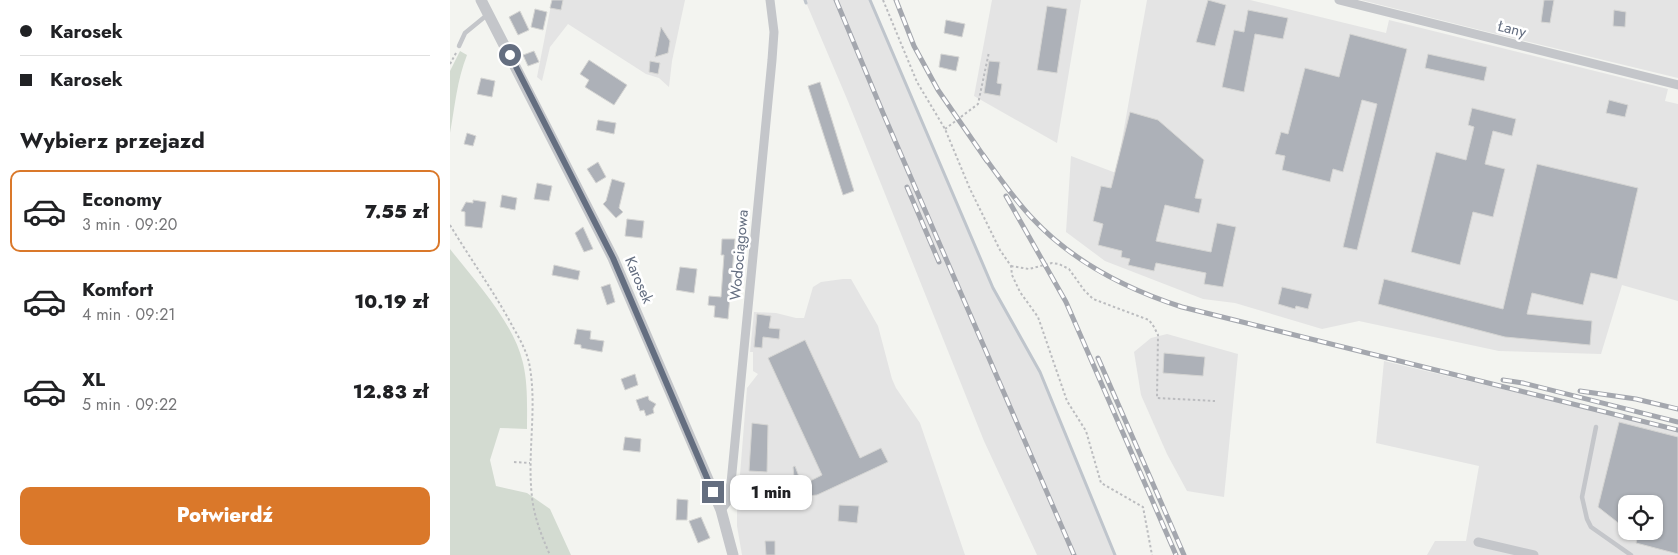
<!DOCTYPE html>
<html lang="pl">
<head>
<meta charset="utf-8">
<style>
	:root { --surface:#fff; --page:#f6f6f6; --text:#202124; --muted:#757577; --line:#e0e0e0; --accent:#da782a }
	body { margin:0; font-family:Jost,sans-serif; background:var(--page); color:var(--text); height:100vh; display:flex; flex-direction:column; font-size:19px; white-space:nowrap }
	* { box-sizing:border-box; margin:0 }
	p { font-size:16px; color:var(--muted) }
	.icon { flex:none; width:28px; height:28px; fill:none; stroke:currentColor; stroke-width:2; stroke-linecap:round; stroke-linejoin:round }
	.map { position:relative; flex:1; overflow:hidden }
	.drawer { display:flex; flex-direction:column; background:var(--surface); width:450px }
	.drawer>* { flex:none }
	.banner { display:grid; align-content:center; height:110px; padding:0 20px; background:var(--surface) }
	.fabs { position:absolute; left:1168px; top:495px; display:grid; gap:10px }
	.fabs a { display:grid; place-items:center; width:45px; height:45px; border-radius:10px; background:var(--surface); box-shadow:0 1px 4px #0004; font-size:25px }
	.end { position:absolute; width:22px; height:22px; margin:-11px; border:6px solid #646e80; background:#fff; box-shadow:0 0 0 2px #fff }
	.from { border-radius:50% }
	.bubble { position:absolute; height:35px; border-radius:10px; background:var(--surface); box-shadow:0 1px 4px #0004; font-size:16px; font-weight:800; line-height:35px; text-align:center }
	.banner b { display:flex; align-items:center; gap:18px; height:48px; font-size:19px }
	.banner b+b { border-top:1px solid var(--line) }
	.banner i { width:12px; height:12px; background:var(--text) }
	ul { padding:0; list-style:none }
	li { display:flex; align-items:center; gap:15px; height:82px; margin:0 10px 8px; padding:0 10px; border:2px solid transparent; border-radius:10px }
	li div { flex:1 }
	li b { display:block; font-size:19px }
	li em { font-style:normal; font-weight:800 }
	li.on { border-color:var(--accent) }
	li>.icon { width:45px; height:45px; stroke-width:1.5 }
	h2 { padding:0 20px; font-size:22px; line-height:60px }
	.primary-button { display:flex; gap:10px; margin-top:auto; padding:10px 20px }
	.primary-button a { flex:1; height:58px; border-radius:10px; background:var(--accent); color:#fff; font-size:20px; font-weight:800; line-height:58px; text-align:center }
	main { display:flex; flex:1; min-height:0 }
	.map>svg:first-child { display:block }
	.built { fill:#e4e4e4; fill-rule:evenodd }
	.green { fill:#d3dbd1 }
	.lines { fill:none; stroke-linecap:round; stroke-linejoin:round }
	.stream { stroke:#bfc5cc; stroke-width:3 }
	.building { fill:#adb1b8; stroke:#d5d5d3 }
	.path { stroke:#bbbcbf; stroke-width:2; stroke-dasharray:2.5 2.5; stroke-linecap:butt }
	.service { stroke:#c4c6ca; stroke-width:4.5 }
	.minor { stroke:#c4c6ca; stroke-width:9 }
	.tertiary { stroke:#c4c6ca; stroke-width:11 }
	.rail-casing { stroke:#a4a7ae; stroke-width:5 }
	.rail { stroke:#fff; stroke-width:3; stroke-dasharray:9; stroke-linecap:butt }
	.route { stroke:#646e80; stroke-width:6 }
	.labels { text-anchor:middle; stroke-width:5; stroke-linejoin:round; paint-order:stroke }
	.street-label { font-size:15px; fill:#646e80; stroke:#fff }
</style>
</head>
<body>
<main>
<section class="drawer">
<div class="banner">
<b><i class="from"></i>Karosek</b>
<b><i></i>Karosek</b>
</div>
<h2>Wybierz przejazd</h2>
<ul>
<li class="on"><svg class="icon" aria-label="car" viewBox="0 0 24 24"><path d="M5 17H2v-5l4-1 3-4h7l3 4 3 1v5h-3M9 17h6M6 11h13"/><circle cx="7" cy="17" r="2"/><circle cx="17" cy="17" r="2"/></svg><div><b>Economy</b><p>3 min · 09:20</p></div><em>7.55 zł</em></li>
<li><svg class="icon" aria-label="car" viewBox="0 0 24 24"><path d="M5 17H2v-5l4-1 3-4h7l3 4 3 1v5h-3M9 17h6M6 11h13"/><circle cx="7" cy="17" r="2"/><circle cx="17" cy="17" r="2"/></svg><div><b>Komfort</b><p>4 min · 09:21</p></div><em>10.19 zł</em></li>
<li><svg class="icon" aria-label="car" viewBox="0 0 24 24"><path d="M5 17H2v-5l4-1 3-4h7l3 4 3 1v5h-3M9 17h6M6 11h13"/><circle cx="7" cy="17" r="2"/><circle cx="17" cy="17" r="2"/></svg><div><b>XL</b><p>5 min · 09:22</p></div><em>12.83 zł</em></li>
</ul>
<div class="primary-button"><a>Potwierdź</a></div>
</section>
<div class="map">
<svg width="1228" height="555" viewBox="0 0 1228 555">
	<rect width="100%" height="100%" fill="#f3f4f0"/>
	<g class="built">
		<path d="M102,0H235L222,61L219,87L209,78L196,74L118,24L100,47L92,81L87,77Z"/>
		<path d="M355,0H420L543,288L590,373L665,555H587L534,441L397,99Z"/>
		<path d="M542,0H631L607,143L524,96Z"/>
		<path d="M697,0H800L936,33L939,20L1218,89L1215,101L1228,104V301L1172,285L1151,354L1049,351L909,321L872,329L785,303L753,299L655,261L616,232L621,156L666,173Z"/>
		<path d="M911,0H1228V78L1038,32Z"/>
		<path d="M393,279H401L428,326L442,379L446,388L470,423L515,555H292L287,526V507L294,504L293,487H289L297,388L308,374L303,371V352H300L304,312L326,313L346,318H354L363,287L371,282Z"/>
		<path d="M717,334L788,354L774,497L737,491L717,454L691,395L684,352L701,338Z"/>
		<path d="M934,361L1228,431V555H977L985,541H1016L1029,466L926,443ZM1176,504H1204V531H1176Z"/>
	</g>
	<g class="green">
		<path d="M10,51L17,55C7,80 5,106 0,133V71Z"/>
		<path d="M0,249C25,281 64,323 73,363C78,384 77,407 77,429L50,428L40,460L46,486L77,493L100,509L121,555H0Z"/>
	</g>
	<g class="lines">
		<g class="stream">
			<path d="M355,0L356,3"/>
			<path d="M420,0L543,288L590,372L665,555"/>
		</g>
	</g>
	<g class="building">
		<path d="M102,0H113L111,10L100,8Z"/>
		<path d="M758,0L776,5L765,46L746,42Z"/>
		<path d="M1094,0H1104L1100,23L1091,22Z"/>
		<path d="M597,6L617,9L607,73L587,70Z"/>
		<path d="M85,9L97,12L93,30L81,27Z"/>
		<path d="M798,10L838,18L833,39L805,34L794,92L772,87L784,30L794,32Z"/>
		<path d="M1164,10L1176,12L1175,27L1163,26Z"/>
		<path d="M70,11L79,30L68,35L59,17Z"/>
		<path d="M496,20L515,24L512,37L494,33Z"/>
		<path d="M211,27L220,41L218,53L205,57Z"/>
		<path d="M900,34L957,49L907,250L893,247L927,104L912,100L893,172L883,169L880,182L832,170L835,156L825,154L831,132L838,134L855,68L889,77Z"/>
		<path d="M84,51L89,62L78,66L73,55Z"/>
		<path d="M491,54L509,57L506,71L489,67Z"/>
		<path d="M978,54L1037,67L1034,81L975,68Z"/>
		<path d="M139,60L177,85L164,105L135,87L139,80L130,74Z"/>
		<path d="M200,61L210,63L208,74L199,72Z"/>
		<path d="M539,61L550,62L547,83L552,84L550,96L534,93Z"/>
		<path d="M31,78L45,81L42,97L27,94Z"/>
		<path d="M370,82L404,191L393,195L358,86Z"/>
		<path d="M1159,100L1178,105L1175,117L1156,113Z"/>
		<path d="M1022,108L1066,119L1062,136L1043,131L1035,164L1055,169L1043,217L1023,212L1010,265L961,252L986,152L1016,160L1024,127L1018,125Z"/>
		<path d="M680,112L708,120L754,160L745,198L752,199L749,213L715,205L706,241L761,252L767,223L786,227L773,287L754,284L756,273L706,263L704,271L678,265L680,259L671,257L672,251L648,245L653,224L643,221L651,186L661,188Z"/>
		<path d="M148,120L166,123L164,134L146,130Z"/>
		<path d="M17,133L26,136L23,146L14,144Z"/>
		<path d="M148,162L156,177L146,183L137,169Z"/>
		<path d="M1087,164L1188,188L1167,279L1141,273L1133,305L1082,293L1077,314L1142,321L1140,345L1055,337L928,304L934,279L1053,309Z"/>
		<path d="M162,179L175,183L169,208L173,212L166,218L153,204L156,201Z"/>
		<path d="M87,183L102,186L99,201L84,199Z"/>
		<path d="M52,195L67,198L65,210L50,207Z"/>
		<path d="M23,200L36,202L32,228L15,226V212L11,211L16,202L23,203Z"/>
		<path d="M177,219L194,221L192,238L175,236Z"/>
		<path d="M133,227L143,249L134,252L125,233Z"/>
		<path d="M272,239H285L278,319L264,317L265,306L258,305L259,296L271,297L274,255H271Z"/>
		<path d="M104,265L130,271L128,280L102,275Z"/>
		<path d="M230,267L247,269L244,293L226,290Z"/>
		<path d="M160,284L165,302L157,305L151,287Z"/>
		<path d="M832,287L862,294L858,309L846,306L845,309L828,304Z"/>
		<path d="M307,314L321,316L319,328L330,329L329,339L313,337L312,348L304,347Z"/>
		<path d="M127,329L141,331L140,339L154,341L152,352L131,348V345L124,344Z"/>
		<path d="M355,340L410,458L431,448L438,462L367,495L346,497L343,467L345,466L351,482L360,481L372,475L318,358Z"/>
		<path d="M714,353L755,357L753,376L713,373Z"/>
		<path d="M185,374L188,385L175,390L171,379Z"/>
		<path d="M198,396L199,400L206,404L203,409L204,413L196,416L194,410L190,411L186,400Z"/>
		<path d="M1169,422L1228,437V554L1186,543L1189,531H1204V504H1176V529L1148,507Z"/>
		<path d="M302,423L318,425L317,472L299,471Z"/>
		<path d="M175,437L191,439L190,452L173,450Z"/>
		<path d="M227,499L238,500L237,520H226Z"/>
		<path d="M389,505L409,506L407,523L388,521Z"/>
		<path d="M251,517L260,538L248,543L239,521Z"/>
		<path d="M315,541H325V555H316Z"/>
	</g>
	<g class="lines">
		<g class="path">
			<path d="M433,0L467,82L495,129L520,189L550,250L561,266L562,275L570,292L588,317L617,401L636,431L651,483L693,507L702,555"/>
			<path d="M0,64L6,53"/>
			<path d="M495,129L528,104L539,52"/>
			<path d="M0,225C21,260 45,293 64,329C71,341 78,354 80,368C87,410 77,454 82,497C84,517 92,537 100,555"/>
			<path d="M561,266L579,269L602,263L609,264L619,269L634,290L643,299L699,320L704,327L708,335L707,398L765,401"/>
			<path d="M64,462L80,463"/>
		</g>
		<g class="service">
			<path d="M9,46L15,33L37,15"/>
			<path d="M1146,427L1132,497L1137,519L1141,527L1181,555"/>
		</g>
		<g class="minor">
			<path d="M889,0L1228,85"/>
			<path d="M271,510L277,502L281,483L322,60L324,32L320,0"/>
			<path d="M1028,542L1084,555"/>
		</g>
		<path class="tertiary" d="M31,0L163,258L271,510L283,555"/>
		<defs>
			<g id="rail">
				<path d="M386,0L433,113L624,555"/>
				<path d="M446,0L464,46L488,90L537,161"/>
				<path d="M533,155C549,177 564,199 582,218C623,262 676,289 732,307L1228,430"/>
				<path d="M457,187L489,262"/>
				<path d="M556,196L616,302L726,555"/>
				<path d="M648,358L734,555"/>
				<path d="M1053,380L1073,383L1228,422"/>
				<path d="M1130,391L1186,399L1228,409"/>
			</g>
		</defs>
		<use href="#rail" class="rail-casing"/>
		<use href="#rail" class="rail"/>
	</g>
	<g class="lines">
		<path class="route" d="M60,55L163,258L263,492"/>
	</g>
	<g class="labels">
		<g class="street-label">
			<text transform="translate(1062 29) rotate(14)" y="5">Łany</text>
			<text transform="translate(289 255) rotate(-85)" y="5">Wodociągowa</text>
			<text transform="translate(189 280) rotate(67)" y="5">Karosek</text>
		</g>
	</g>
</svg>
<div class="fabs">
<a><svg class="icon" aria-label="locate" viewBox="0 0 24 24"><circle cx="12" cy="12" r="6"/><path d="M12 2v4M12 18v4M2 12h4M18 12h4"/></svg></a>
</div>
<i class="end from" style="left:60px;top:55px"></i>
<i class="end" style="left:263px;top:492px"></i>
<div class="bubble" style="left:280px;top:475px;width:82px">1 min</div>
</div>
</main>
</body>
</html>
